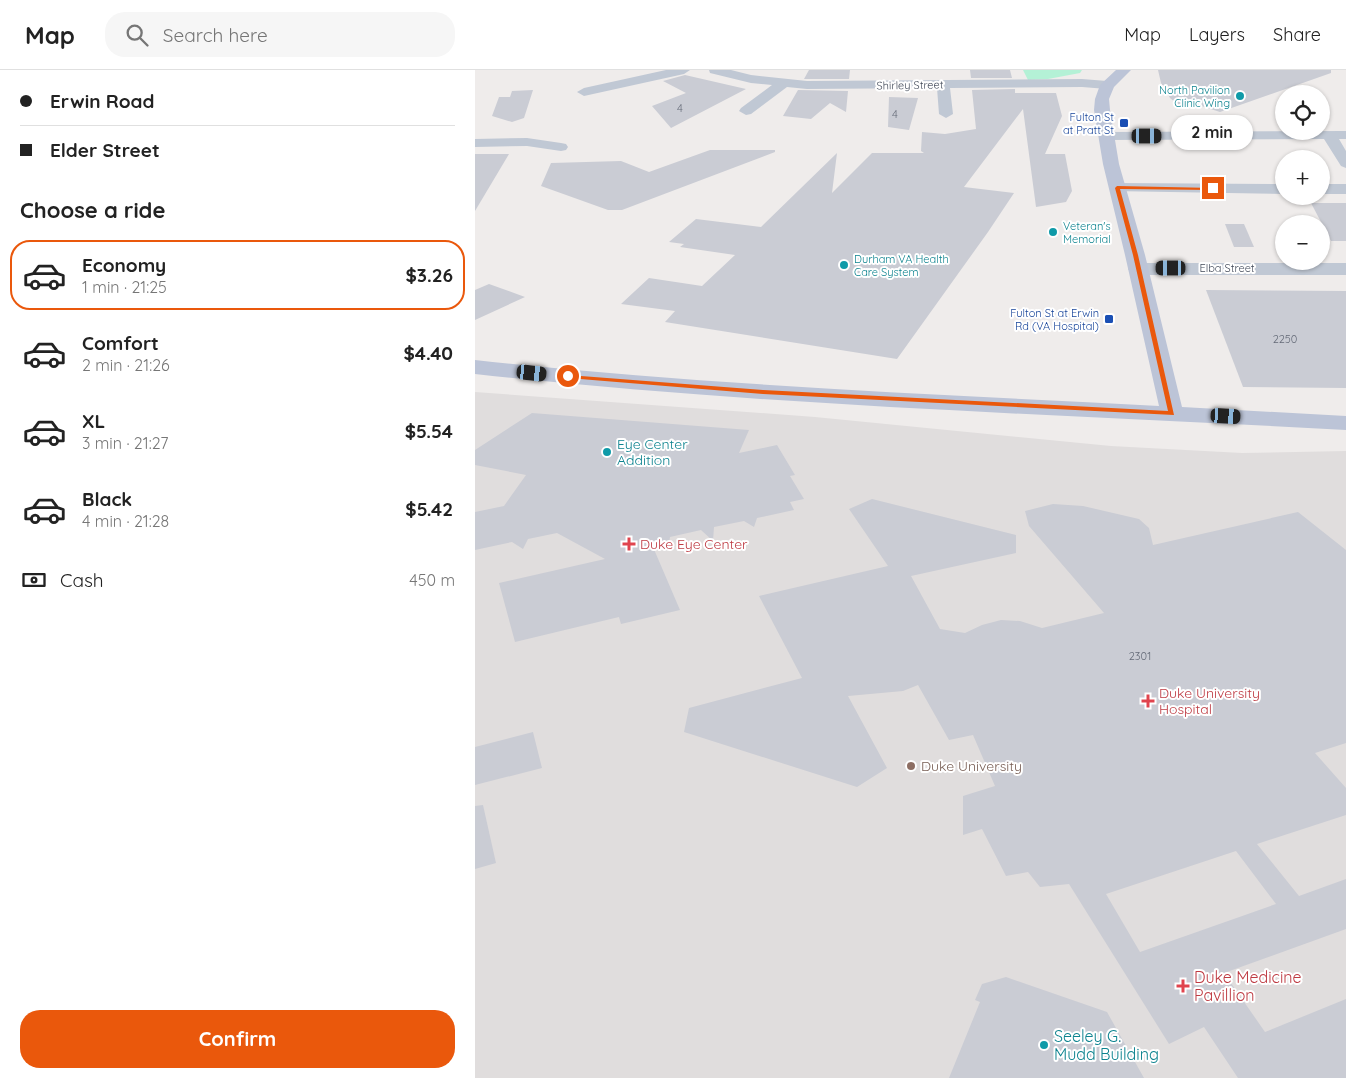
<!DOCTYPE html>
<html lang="en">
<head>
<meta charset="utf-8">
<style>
	:root { --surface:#fff; --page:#f6f6f6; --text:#222; --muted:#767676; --line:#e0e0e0; --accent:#ea580c }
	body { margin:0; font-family:Quicksand,sans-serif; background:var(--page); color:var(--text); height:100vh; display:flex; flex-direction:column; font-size:19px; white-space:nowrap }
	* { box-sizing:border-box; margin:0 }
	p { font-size:16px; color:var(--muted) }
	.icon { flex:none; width:28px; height:28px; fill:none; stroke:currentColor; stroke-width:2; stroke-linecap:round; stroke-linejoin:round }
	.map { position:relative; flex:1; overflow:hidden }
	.drawer { display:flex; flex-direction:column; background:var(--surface); width:475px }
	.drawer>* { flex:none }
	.banner { display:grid; align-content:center; height:110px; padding:0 20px; background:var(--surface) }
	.controls { position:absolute; left:800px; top:15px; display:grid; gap:10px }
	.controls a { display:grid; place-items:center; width:55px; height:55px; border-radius:50%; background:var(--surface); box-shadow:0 1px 4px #0004; font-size:25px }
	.end { position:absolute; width:22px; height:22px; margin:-11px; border:6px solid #ea580c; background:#fff; box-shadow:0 0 0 2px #fff }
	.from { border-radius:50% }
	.bubble { position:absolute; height:35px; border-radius:18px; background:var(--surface); box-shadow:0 1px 4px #0004; font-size:16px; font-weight:800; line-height:35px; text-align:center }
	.car { position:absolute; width:15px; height:30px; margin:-15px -8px; border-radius:6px; box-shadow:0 0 4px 1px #0007; background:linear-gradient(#222 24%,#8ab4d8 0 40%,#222 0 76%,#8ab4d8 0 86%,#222 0) }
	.banner b { display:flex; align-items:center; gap:18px; height:48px; font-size:19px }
	.banner b+b { border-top:1px solid var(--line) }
	.banner i { width:12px; height:12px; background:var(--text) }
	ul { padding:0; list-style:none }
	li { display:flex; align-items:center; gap:15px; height:70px; margin:0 10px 8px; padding:0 10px; border:2px solid transparent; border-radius:20px }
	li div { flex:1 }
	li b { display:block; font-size:19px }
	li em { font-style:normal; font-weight:800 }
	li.selected { border-color:var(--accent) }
	li>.icon { width:45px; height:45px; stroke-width:1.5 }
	h2 { padding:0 20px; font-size:22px; line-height:60px }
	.pay { display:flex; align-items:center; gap:12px; height:55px; padding:0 20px; font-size:19px }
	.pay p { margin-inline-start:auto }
	.action { display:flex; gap:10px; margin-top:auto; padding:10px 20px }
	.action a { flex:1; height:58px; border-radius:20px; background:var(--accent); color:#fff; font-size:20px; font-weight:800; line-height:58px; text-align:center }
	header { display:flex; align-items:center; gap:30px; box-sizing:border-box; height:70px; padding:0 25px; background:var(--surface); border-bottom:1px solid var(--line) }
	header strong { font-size:24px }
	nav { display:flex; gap:28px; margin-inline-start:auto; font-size:18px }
	.search { width:350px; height:45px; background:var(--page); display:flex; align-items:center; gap:12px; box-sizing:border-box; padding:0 18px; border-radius:20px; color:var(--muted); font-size:19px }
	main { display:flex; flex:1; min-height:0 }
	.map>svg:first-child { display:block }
	.education { fill:#e0dddd }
	.green { fill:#b4f1d6 }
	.building { fill:#caccd4; fill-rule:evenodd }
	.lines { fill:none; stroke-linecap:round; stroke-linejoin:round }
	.minor { fill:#c0c8d4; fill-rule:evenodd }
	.tertiary { fill:#c0c8d4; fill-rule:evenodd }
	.secondary { fill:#bcc4d7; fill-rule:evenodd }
	.route { fill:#ea580c }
	.culture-dot { fill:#0f9aa8; stroke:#fff; stroke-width:2 }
	.transit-dot { fill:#1a4fb4; stroke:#fff; stroke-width:2 }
	.health-dot { fill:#e0444e; stroke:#fff; stroke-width:2 }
	.education-dot { fill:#8d6e63; stroke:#fff; stroke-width:2 }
	.labels { text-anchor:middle; stroke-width:4; stroke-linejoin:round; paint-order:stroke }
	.far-street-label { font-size:11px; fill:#434b5a; stroke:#fff }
	.far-culture-label { font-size:11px; fill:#0d838f; stroke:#fff; text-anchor:start }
	.number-label { font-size:11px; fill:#656b78 }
	.far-transit-label { font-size:11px; fill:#164399; stroke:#fff; text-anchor:end }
	.culture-label { font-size:14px; fill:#0d838f; stroke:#fff; text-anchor:start }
	.health-label { font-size:14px; fill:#be3a42; stroke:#fff; text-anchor:start }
	.education-label { font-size:14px; fill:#785e54; stroke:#fff; text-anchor:start }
	.near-health-label { font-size:16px; fill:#be3a42; stroke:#fff; text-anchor:start }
	.near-culture-label { font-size:16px; fill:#0d838f; stroke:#fff; text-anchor:start }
</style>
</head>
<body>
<header>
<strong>Map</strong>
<div class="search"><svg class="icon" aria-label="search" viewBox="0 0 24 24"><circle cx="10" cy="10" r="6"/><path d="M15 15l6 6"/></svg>Search here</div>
<nav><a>Map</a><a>Layers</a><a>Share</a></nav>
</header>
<main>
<section class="drawer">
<div class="banner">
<b><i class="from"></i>Erwin Road</b>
<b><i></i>Elder Street</b>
</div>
<h2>Choose a ride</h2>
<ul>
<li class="selected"><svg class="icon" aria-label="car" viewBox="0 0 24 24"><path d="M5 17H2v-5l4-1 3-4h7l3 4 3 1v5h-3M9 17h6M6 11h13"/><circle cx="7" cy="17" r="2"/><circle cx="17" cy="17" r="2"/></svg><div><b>Economy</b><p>1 min · 21:25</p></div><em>$3.26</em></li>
<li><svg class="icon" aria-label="car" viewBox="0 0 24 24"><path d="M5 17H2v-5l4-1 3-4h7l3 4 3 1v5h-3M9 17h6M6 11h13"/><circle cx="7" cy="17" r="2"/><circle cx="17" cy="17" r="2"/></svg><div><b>Comfort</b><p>2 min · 21:26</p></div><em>$4.40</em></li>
<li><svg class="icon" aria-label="car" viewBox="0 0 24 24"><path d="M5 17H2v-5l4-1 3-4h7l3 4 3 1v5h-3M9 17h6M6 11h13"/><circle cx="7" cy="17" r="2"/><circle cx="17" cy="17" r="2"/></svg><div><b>XL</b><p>3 min · 21:27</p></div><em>$5.54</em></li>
<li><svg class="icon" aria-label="car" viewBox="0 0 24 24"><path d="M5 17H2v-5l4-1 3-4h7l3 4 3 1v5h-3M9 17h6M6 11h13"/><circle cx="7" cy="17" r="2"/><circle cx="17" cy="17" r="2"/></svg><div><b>Black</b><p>4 min · 21:28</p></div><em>$5.42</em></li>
</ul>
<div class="pay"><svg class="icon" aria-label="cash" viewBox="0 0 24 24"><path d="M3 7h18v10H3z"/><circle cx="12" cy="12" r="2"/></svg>Cash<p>450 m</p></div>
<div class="action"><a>Confirm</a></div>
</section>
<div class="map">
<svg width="871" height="1008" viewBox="0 0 871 1008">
	<rect width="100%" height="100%" fill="#efeceb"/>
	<path class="education" d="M0,322L340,347L636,376L767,383L871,381V1008H0Z"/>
	<path class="green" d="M548,0H607L605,3L573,9L553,10Z"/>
	<g class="building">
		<path d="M334,0H375L374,9H329Z"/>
		<path d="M495,0H535L537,8H496Z"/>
		<path d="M683,0H856V3L745,42L717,33L706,37L695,28L686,13Z"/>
		<path d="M210,5L271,19L196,58L177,36L211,23L188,11Z"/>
		<path d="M540,19V23H581L587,46L570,84H590L597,121L591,132L561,137L548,39L489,117L539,123L513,162L422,289L190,252L200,241L146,234L174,208L227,216L260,185L205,177L209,174L194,172L221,149L286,157L362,83L357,123L397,83H449L446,81L447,62L470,64L501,59L497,20Z"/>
		<path d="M58,20L49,48L37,52L17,46L24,27H35L37,21Z"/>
		<path d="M323,20L373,21L371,42L355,33L336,49L308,46Z"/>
		<path d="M414,27L443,28L434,60L413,57Z"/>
		<path d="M235,80H300V82L147,140H133L66,116L76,93L146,91L174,102Z"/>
		<path d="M0,84H34L0,141Z"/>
		<path d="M836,133H871V171H856Z"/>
		<path d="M750,154H769L779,177H759Z"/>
		<path d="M14,214L50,227L0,250V220Z"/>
		<path d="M731,220L871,221V318L768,317Z"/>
		<path d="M57,343L274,360L264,383L302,375L320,405L315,406L329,429L315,432L319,440L282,448L279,457L269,451L239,457L238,471L226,460L195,467L194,473L178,477L205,540L146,554L144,547L40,572L24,513L130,489L82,463L53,469L48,479L37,472L0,480V442L29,436L51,405L0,395V380Z"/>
		<path d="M397,429L541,465V483L436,506L465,559L490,563L507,555L526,550L545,551L567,558L629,543L554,456L550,441L578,434L608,436L664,449L674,458L678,475L823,442L871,480V673L840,683L871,718V745L782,774L824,826L871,809V859L749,903L790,962L871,929V1008H763L729,957L694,974L594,814L565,817L553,802L531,806L507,759L488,765V726L520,716L498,665L474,670L443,615L428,621L373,626L412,698L382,717L209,662L214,638L327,608L284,526L413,496L374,439ZM761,781L801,834L665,882L631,824Z"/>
		<path d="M58,662L67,698L0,715V677Z"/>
		<path d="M8,735L21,793L0,799V736Z"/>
		<path d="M531,907L632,942L669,1008H474L505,932L500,930L507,914Z"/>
	</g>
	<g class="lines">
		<g class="minor">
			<path d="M191,0H215L209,4L109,26L102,22L109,18Z"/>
			<path d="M234,0H256L276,5L332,11L607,9L632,11L639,15L632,19L607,17L475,18L478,44L471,48L464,44L462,18L332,19L312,17L276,44L271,45L264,41L266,38L297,15L276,13L235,3Z"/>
			<path d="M871,61V69H864L871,81V98L866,96L849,69L631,70L626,69L624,66L626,63L631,62Z"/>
			<path d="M52,68L86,73L91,74L93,77L91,80L86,81L52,76L0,77V69Z"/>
			<path d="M642,113L809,114V124L636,121L634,118L636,115Z"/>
			<rect x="846" y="114" width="25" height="10"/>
		</g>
		<path class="tertiary" d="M663,193H871V205H663L656,203L653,199L656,195Z"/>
		<path class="secondary" d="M641,0H656L639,17L634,29L635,40L644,94L670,185L707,337L871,346V360C581,344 289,336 0,304V290C227,315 456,324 684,336L650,185L628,94L619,40L620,29L625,15Z"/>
	</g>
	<path class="route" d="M642,116L740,118L738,120L645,119L663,185L699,345L288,324L93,308L90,306L93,305L288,320L693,341L658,185L640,118Z"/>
	<g class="culture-dot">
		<circle cx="765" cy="26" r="5"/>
		<circle cx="578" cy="162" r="5"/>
		<circle cx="369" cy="195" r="5"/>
		<circle cx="132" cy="382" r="5"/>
		<circle cx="569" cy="975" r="5"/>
	</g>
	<g class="transit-dot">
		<rect x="644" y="48" width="10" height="10" rx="2.5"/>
		<rect x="629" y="244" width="10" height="10" rx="2.5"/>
	</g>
	<g class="health-dot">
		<path d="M151.5 466.5h5v5h5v5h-5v5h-5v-5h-5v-5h5z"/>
		<path d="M670.5 623.5h5v5h5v5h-5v5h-5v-5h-5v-5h5z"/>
		<path d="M705.5 908.5h5v5h5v5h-5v5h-5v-5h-5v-5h5z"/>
	</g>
	<circle class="education-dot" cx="436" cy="696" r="5"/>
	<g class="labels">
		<g class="far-street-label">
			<text transform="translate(435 15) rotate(-1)" y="4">Shirley Street</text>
			<text x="752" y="202">Elba Street</text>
		</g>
		<g class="far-culture-label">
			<text x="755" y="24" text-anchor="end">North Pavilion<tspan x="755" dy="13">Clinic Wing</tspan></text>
			<text x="588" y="160">Veteran's<tspan x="588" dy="13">Memorial</tspan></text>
			<text x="379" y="193">Durham VA Health<tspan x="379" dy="13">Care System</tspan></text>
		</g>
		<g class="number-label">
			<text x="205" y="42">4</text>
			<text x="420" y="48">4</text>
			<text x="810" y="273">2250</text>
			<text x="665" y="590">2301</text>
		</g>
		<g class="far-transit-label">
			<text x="639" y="51">Fulton St<tspan x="639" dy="13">at Pratt St</tspan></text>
			<text x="624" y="247">Fulton St at Erwin<tspan x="624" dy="13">Rd (VA Hospital)</tspan></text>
		</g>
		<g class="culture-label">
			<text x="142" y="379">Eye Center<tspan x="142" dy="16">Addition</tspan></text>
		</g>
		<g class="health-label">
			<text x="165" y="479">Duke Eye Center</text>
			<text x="684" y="628">Duke University<tspan x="684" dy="16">Hospital</tspan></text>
		</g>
		<g class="education-label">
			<text x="446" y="701">Duke University</text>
		</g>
		<g class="near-health-label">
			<text x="719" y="913">Duke Medicine<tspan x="719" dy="18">Pavillion</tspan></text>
		</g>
		<g class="near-culture-label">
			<text x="579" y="972">Seeley G.<tspan x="579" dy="18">Mudd Building</tspan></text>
		</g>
	</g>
</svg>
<div class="controls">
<a><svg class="icon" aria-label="locate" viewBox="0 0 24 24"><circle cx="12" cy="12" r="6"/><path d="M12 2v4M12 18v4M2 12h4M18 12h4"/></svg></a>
<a>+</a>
<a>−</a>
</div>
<i class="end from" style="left:93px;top:306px"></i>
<i class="end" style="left:738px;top:118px"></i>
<div class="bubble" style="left:696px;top:45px;width:82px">2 min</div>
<i class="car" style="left:672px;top:66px;rotate:90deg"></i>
<i class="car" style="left:696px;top:198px;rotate:270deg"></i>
<i class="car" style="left:57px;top:303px;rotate:96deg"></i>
<i class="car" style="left:751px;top:346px;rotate:93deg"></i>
</div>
</main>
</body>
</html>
